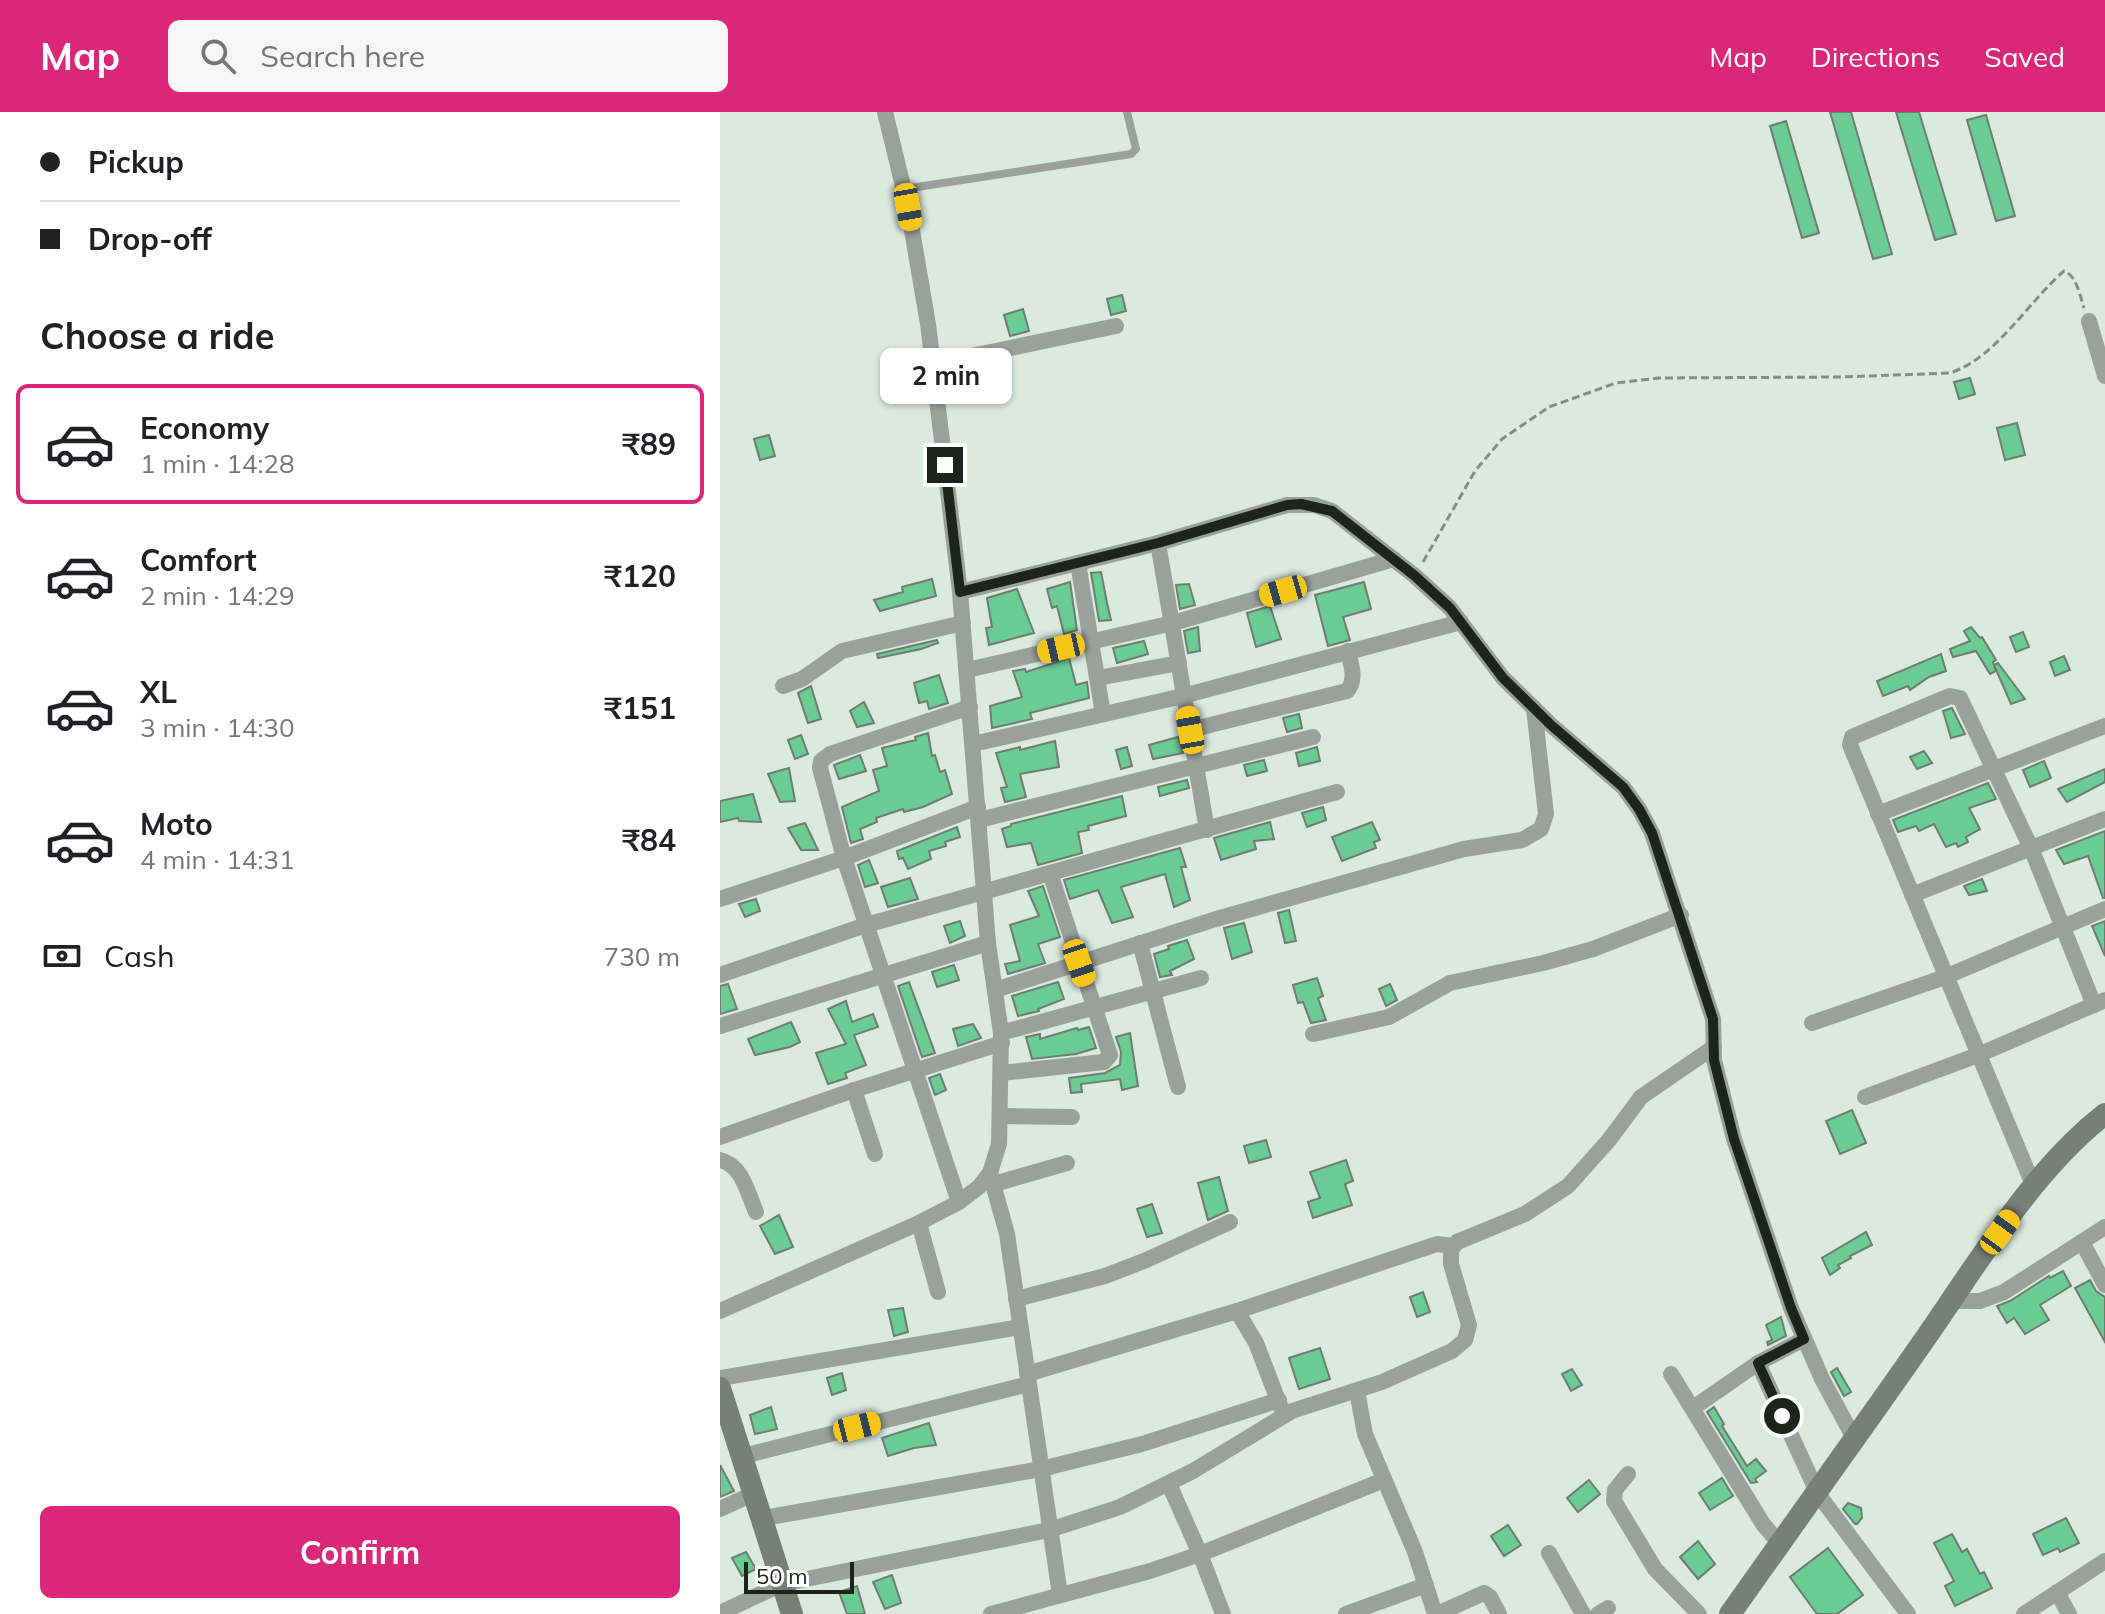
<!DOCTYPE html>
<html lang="en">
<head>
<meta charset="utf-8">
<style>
	:root { --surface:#fff; --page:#f6f6f6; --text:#202124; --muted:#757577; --line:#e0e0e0; --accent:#db2777 }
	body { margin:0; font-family:Mulish,sans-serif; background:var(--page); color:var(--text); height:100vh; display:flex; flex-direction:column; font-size:30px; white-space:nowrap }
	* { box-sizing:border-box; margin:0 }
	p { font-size:26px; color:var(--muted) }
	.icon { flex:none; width:44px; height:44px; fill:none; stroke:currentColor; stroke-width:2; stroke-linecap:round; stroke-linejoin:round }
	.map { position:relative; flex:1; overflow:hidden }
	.sheet { display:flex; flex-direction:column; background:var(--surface); width:720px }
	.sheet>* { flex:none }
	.banner { display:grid; align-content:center; height:176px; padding:0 40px; background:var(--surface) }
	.scale { position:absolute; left:24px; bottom:20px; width:110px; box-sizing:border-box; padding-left:8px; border:4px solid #1d231f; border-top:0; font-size:22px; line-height:28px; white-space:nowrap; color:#1d231f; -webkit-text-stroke:6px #fff; paint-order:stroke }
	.end { position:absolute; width:36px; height:36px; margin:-18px; border:10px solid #1d231f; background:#fff; box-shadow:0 0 0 4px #fff }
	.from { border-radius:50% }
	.bubble { position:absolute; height:56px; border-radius:12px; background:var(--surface); box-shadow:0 2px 6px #0004; font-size:26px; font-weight:700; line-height:56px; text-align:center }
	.car { position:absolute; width:24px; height:48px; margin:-24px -12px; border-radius:10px; box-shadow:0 0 6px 2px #0007; background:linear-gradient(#f5c518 24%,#345 0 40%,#f5c518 0 76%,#345 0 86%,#f5c518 0) }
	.banner b { display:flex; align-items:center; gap:28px; height:76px; font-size:30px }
	.banner b+b { border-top:2px solid var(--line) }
	.banner i { width:20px; height:20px; background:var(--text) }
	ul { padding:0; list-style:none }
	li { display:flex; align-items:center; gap:24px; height:120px; margin:0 16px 12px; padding:0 24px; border:4px solid transparent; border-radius:12px }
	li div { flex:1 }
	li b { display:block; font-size:30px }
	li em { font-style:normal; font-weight:700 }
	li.active { border-color:var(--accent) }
	li>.icon { width:72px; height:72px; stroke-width:1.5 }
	h2 { padding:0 40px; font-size:36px; line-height:96px }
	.pay { display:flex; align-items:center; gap:20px; height:88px; padding:0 40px; font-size:30px }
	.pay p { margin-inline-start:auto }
	.primary-button { display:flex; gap:16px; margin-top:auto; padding:16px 40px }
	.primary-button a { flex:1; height:92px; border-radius:12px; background:var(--accent); color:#fff; font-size:32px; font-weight:700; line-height:92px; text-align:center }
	header { display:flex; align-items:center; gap:48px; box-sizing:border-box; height:112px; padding:0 40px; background:var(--accent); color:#fff }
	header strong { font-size:38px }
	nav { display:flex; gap:44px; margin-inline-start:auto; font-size:28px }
	.search { width:560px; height:72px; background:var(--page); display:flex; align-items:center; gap:20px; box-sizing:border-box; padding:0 28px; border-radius:12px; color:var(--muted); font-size:30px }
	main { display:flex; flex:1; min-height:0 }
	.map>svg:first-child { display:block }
	.building { fill:#6bcc93; stroke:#6e7c72; stroke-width:2 }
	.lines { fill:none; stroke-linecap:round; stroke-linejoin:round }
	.path { stroke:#828d86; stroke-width:3; stroke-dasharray:8 4; stroke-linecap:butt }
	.lane { stroke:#9aa19c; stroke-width:8 }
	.street { stroke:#9aa19c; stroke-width:16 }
	.secondary { stroke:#767f79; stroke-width:22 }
	.route { stroke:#1d231f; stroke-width:10 }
</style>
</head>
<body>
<header>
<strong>Map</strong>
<div class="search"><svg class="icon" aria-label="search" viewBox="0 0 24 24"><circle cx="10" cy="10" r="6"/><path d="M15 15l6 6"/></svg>Search here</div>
<nav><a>Map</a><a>Directions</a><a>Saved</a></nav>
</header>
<main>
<section class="sheet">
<div class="banner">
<b><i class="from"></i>Pickup</b>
<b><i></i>Drop-off</b>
</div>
<h2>Choose a ride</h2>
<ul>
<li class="active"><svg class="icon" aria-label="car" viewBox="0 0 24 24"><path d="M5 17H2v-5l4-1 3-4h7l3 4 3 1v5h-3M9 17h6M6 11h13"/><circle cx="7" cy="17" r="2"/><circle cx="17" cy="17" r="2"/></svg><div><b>Economy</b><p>1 min · 14:28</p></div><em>₹89</em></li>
<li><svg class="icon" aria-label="car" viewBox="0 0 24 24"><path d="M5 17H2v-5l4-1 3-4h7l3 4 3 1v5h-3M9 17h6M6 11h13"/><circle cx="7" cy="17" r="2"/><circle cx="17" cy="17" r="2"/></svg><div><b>Comfort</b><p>2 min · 14:29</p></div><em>₹120</em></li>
<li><svg class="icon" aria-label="car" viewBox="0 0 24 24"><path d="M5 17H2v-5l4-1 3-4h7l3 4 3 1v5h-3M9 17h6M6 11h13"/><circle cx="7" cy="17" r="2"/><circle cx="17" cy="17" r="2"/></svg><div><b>XL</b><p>3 min · 14:30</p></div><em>₹151</em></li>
<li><svg class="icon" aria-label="car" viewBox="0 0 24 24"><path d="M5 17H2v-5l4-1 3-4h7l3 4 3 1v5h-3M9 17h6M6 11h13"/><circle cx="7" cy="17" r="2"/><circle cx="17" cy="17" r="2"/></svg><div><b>Moto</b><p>4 min · 14:31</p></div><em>₹84</em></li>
</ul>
<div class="pay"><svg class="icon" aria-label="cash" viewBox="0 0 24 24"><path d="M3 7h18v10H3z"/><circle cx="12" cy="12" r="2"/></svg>Cash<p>730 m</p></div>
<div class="primary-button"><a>Confirm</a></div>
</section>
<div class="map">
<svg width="1385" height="1502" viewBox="0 0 1385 1502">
	<rect width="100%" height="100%" fill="#daeadf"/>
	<g class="building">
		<path d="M1110,0H1131L1172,142L1153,147Z"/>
		<path d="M1176,0H1199L1236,122L1215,128Z"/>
		<path d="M1266,3L1295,104L1276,109L1247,8Z"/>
		<path d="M1066,9L1099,121L1082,126L1050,14Z"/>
		<path d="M402,183L406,199L391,203L387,187Z"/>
		<path d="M303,197L309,219L290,224L284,203Z"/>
		<path d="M1250,266L1255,282L1239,287L1234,270Z"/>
		<path d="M1297,311L1305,343L1285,348L1277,316Z"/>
		<path d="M49,323L55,344L40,348L34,327Z"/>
		<path d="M381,460L387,491L391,508L379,509L371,461Z"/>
		<path d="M212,467L216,484L160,499L154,488L183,480L182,475Z"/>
		<path d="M350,470L357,518L344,522L337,494L332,496L327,477Z"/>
		<path d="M644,470L651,497L623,505L630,528L608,534L595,483Z"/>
		<path d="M469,472L475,493L460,497L456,473Z"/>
		<path d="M297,477L314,521L269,533L266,516L272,515L267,486Z"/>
		<path d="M550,494L561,527L536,535L527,501Z"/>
		<path d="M478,515L480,539L468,541L464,519Z"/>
		<path d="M1251,515L1260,526L1262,525L1276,548L1273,550L1276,559L1270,562L1256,539L1233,545L1230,537L1250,529L1244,519Z"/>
		<path d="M1303,520L1309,535L1296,540L1290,525Z"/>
		<path d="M217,528L218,531L201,537L158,546L157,542Z"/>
		<path d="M424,529L428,542L397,551L393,536Z"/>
		<path d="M1221,542L1226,559L1209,565L1190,578L1188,574L1163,584L1157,569Z"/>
		<path d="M1344,544L1350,558L1335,564L1330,550Z"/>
		<path d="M349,546L356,573L367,570L369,586L310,601L312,607L272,616L270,594L302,585L293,559L305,557L306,560Z"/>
		<path d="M1278,551L1305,587L1291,592L1274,553Z"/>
		<path d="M219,563L228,591L209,597L207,589L199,591L194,571Z"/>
		<path d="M91,574L101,607L88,611L78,581Z"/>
		<path d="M144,590L154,611L137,615L130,599Z"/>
		<path d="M1232,596L1245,622L1231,626L1223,599Z"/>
		<path d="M579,602L582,616L567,620L563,606Z"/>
		<path d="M208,621L212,644L215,643L220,660L225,658L232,682L203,695L184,700L183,697L156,706L157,710L140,717L143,727L131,731L122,695L159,679L153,658L167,654L162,636L196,628L195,625Z"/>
		<path d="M81,623L88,642L75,647L68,628Z"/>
		<path d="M458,625L463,641L433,647L429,633Z"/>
		<path d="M335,629L339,655L300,662L306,685L285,690L281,676L287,675L276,641L300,635V638Z"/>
		<path d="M407,635L412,654L401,657L396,638Z"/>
		<path d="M597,635L600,649L579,654L576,641Z"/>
		<path d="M1204,639L1212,651L1197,657L1190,645Z"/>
		<path d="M140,643L146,659L119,667L114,653Z"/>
		<path d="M544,648L547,659L527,664L524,653Z"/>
		<path d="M1324,649L1331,666L1310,675L1303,658Z"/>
		<path d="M69,656L75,689L60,690L48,662Z"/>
		<path d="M1385,657V670L1347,690L1338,677Z"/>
		<path d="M467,668L469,676L440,684L438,675Z"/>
		<path d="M1268,671L1276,687L1249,696L1260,717L1246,725L1248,730L1238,735L1236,731L1226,735L1214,712L1199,719L1196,714L1178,720L1173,708Z"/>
		<path d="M33,682L41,710L19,709L18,706L0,710V689Z"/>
		<path d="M402,684L406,704L368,714L369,718L358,720L362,741L318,753L311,731L287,735L282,717L291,714V712Z"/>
		<path d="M603,695L606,708L587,715L582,701Z"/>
		<path d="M550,710L554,727L534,729L536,737L501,748L494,726Z"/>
		<path d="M652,710L660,728L654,730L656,736L622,749L612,725Z"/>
		<path d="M85,711L98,738H81L68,716Z"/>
		<path d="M237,715L240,725L225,730L226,734L209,739L211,747L188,757L183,746L179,747L177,739Z"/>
		<path d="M1385,719V786H1383L1368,744L1344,752L1336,738Z"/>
		<path d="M460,736L466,755H461L470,788L454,795L445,762L401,775L413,805L392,811L378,778L350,787L344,768Z"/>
		<path d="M149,748L158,771L145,775L138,753Z"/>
		<path d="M190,766L198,787L168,795L161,775Z"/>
		<path d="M1262,767L1267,779L1249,783L1244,774Z"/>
		<path d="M323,774L340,825L318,832L325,851L288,862L285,852L300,849L290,813L319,804L308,779Z"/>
		<path d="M36,787L40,799L25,805L19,792Z"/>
		<path d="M569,798L576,829L565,831L558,801Z"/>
		<path d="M240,809L245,824L230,831L224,814Z"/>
		<path d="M1385,809V844L1372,814Z"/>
		<path d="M524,811L532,840L512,847L504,816Z"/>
		<path d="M467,828L474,847L450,859L452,863L440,865L434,842L449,837L448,834Z"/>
		<path d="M234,853L239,868L217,875L212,860Z"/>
		<path d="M597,866L603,884L598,886L606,908L591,911L583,890L578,891L573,873Z"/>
		<path d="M189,870L215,941L202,945L178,874Z"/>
		<path d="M338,870L344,887L318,897L319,899L298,904L292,884Z"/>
		<path d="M8,872L17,897L0,902V874Z"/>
		<path d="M670,872L677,888L666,894L659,877Z"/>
		<path d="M126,889L132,910L153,902L158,915L134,923L146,953L125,961L127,966L108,972L96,941L126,932L108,897Z"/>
		<path d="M71,910L80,930L70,935L35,943L28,927Z"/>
		<path d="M253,912L261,926L238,934L233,917Z"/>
		<path d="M369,915L376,936L356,942L312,947L306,925L320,922V927L357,916L358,918Z"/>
		<path d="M410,921L418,974L402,978L400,967L361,972L362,980L351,981L349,966L385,961L400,953L401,940L396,925Z"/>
		<path d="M220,962L226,978L215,983L209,966Z"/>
		<path d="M1132,998L1146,1031L1120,1042L1106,1009Z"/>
		<path d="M546,1028L551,1045L529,1051L524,1034Z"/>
		<path d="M626,1048L633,1069L625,1072L632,1093L593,1106L588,1090L600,1086L590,1060Z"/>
		<path d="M499,1065L508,1099L488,1108L478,1071Z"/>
		<path d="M432,1092L442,1121L427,1125L417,1097Z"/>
		<path d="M59,1103L73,1135L55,1142L40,1114Z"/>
		<path d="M1146,1120L1152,1133L1130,1144L1131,1146L1118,1153L1120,1156L1110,1163L1102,1146Z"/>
		<path d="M1343,1159L1351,1174L1320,1193L1329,1208L1305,1222L1294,1206L1287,1211L1277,1194L1290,1189L1329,1164L1330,1166Z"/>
		<path d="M1370,1168L1376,1179L1385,1185V1230L1355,1176Z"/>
		<path d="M703,1180L710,1200L697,1205L690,1185Z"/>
		<path d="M183,1196L188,1220L174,1224L168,1198Z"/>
		<path d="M1061,1205L1066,1224L1048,1233L1047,1230L1052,1228L1046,1213Z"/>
		<path d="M600,1236L610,1267L579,1277L569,1246Z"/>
		<path d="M1117,1256L1131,1280L1124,1284L1111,1260Z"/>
		<path d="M852,1257L862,1273L851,1279L842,1262Z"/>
		<path d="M122,1261L126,1278L112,1283L107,1266Z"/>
		<path d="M51,1295L57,1317L35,1322L30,1303Z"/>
		<path d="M994,1295L1004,1312L1002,1314L1027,1354L1036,1347L1046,1359L1035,1367L1037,1370L1031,1371L987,1300Z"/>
		<path d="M209,1311L216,1333L194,1336L168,1344L162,1326Z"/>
		<path d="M0,1353L14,1379L0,1385Z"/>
		<path d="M1002,1366L1013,1384L990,1398L979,1381Z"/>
		<path d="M869,1368L880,1382L858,1400L847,1386Z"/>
		<path d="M1128,1391L1141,1396L1142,1406L1137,1412H1135L1123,1397Z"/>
		<path d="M1346,1406L1359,1431L1340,1440L1338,1436L1323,1443L1313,1422Z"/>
		<path d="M788,1413L801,1433L784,1444L771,1424Z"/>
		<path d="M1232,1422L1242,1440L1247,1437L1260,1462L1264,1460L1272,1476L1235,1494L1225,1474L1234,1469L1214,1431Z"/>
		<path d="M978,1429L995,1452L978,1467L960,1445Z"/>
		<path d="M1108,1436L1143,1483L1117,1502H1097L1070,1465Z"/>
		<path d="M26,1440L36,1457L22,1464L12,1446Z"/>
		<path d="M172,1463L181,1491L165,1497L153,1470Z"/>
		<path d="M137,1474L145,1502H127L119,1480Z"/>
	</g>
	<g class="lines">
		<path class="path" d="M703,450L755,359L782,327L829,295L896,271L939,266L1120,265L1230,261C1276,246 1308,190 1344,159C1357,164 1360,184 1364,196"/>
		<path class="lane" d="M184,77L411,42L416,37L407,0"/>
		<g class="street">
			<path d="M1369,209L1385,264"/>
			<path d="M213,252L396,214"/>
			<path d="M438,431L487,718"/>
			<path d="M358,451L383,602"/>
			<path d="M240,480L438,431L567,393H594L612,399L695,464L730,496L783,566L831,613L903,675L919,697L932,721L993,907L994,948L1014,1027L1071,1196L1102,1267L1135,1328"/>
			<path d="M247,558L453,511L674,447"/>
			<path d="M378,566L459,551"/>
			<path d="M63,574L82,567L122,539L243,511"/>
			<path d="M470,618L627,579C637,568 631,552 628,539"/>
			<path d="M253,632L463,584L741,510"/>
			<path d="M1158,702L1385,614"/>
			<path d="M259,708L593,625"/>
			<path d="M1192,783L1385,707"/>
			<path d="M0,787L124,746L258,695"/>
			<path d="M420,831L458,975"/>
			<path d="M0,863L146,813L617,680"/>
			<path d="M275,878L496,807L744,737L802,728L821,717L826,702L814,596"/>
			<path d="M1092,911L1225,865L1385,797"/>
			<path d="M0,914L268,831"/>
			<path d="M281,921L481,866"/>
			<path d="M593,922L669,905L730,871L823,851L873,837L961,803"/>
			<path d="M281,961L384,950L390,943L330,761"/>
			<path d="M134,978L155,1042"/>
			<path d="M1145,985L1258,943L1385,888"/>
			<path d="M281,1004L352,1005"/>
			<path d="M0,1025L134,978L282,931"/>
			<path d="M0,1048C22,1052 28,1082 36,1100"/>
			<path d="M270,1061L287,1122L340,1483"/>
			<path d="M274,1072L347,1051"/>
			<path d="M1314,1075L1130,633L1132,625L1230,584L1240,586L1311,736L1374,893"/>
			<path d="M239,1090L124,746L100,656L101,649L110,642L250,595"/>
			<path d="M199,1111L218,1180"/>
			<path d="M1362,1130L1385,1173"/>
			<path d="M296,1187L385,1164L424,1149L510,1110"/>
			<path d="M1230,1189H1260L1284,1180L1385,1115"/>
			<path d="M0,1199L199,1111L239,1090L260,1074L270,1061L279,1032L281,921L268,831L240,480L208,212L188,95L165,0"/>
			<path d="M517,1199L536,1231L561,1296"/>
			<path d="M1038,1251L1098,1382L1188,1502"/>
			<path d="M307,1262L517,1199L717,1132L733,1134"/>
			<path d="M951,1262L1043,1412L1060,1432"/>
			<path d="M0,1266L300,1215"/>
			<path d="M637,1279L645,1322L695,1440L715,1502"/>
			<path d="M973,1296L1038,1251L1084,1227"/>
			<path d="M23,1344L309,1272"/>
			<path d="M908,1362L895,1378L894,1389L935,1457L979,1502"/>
			<path d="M449,1372L480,1442L503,1502"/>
			<path d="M0,1397L35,1381"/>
			<path d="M44,1406L321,1357L422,1332L559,1288"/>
			<path d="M829,1441L863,1502"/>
			<path d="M1337,1480L1349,1502"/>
			<path d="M0,1501L62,1472L329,1418L400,1395L473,1359L572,1299L662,1270L732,1239L745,1228L749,1213L731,1152V1138L737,1130L805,1102L848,1074L889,1028L921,985L994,935"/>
			<path d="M271,1502L430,1459L480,1442L664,1368"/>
			<path d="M626,1502L706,1473"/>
			<path d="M717,1502L764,1481L770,1485L779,1502"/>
			<path d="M878,1502L888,1496"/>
			<path d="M1304,1502L1385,1449"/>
		</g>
		<g class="secondary">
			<path d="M0,1276L72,1502"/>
			<path d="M1010,1502C1076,1409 1142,1317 1207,1224C1259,1149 1313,1058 1385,1002"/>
		</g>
	</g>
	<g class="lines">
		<path class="route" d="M225,353L240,480L438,431L567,393L581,392L612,399L695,464L730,496L783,566L831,613L903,675L919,697L932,721L993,907L994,948L1014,1027L1071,1196L1084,1227L1038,1251L1062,1304"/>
	</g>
</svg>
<div class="scale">50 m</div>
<i class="end from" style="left:1062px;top:1304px"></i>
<i class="end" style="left:225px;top:353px"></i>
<div class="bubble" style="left:160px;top:236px;width:132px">2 min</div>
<i class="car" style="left:188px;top:95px;rotate:170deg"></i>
<i class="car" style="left:563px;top:479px;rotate:254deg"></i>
<i class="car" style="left:341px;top:536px;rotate:257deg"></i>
<i class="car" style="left:470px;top:618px;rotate:350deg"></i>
<i class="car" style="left:359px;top:851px;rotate:161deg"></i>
<i class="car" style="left:1280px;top:1120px;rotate:36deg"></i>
<i class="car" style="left:137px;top:1315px;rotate:76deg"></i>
</div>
</main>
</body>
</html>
